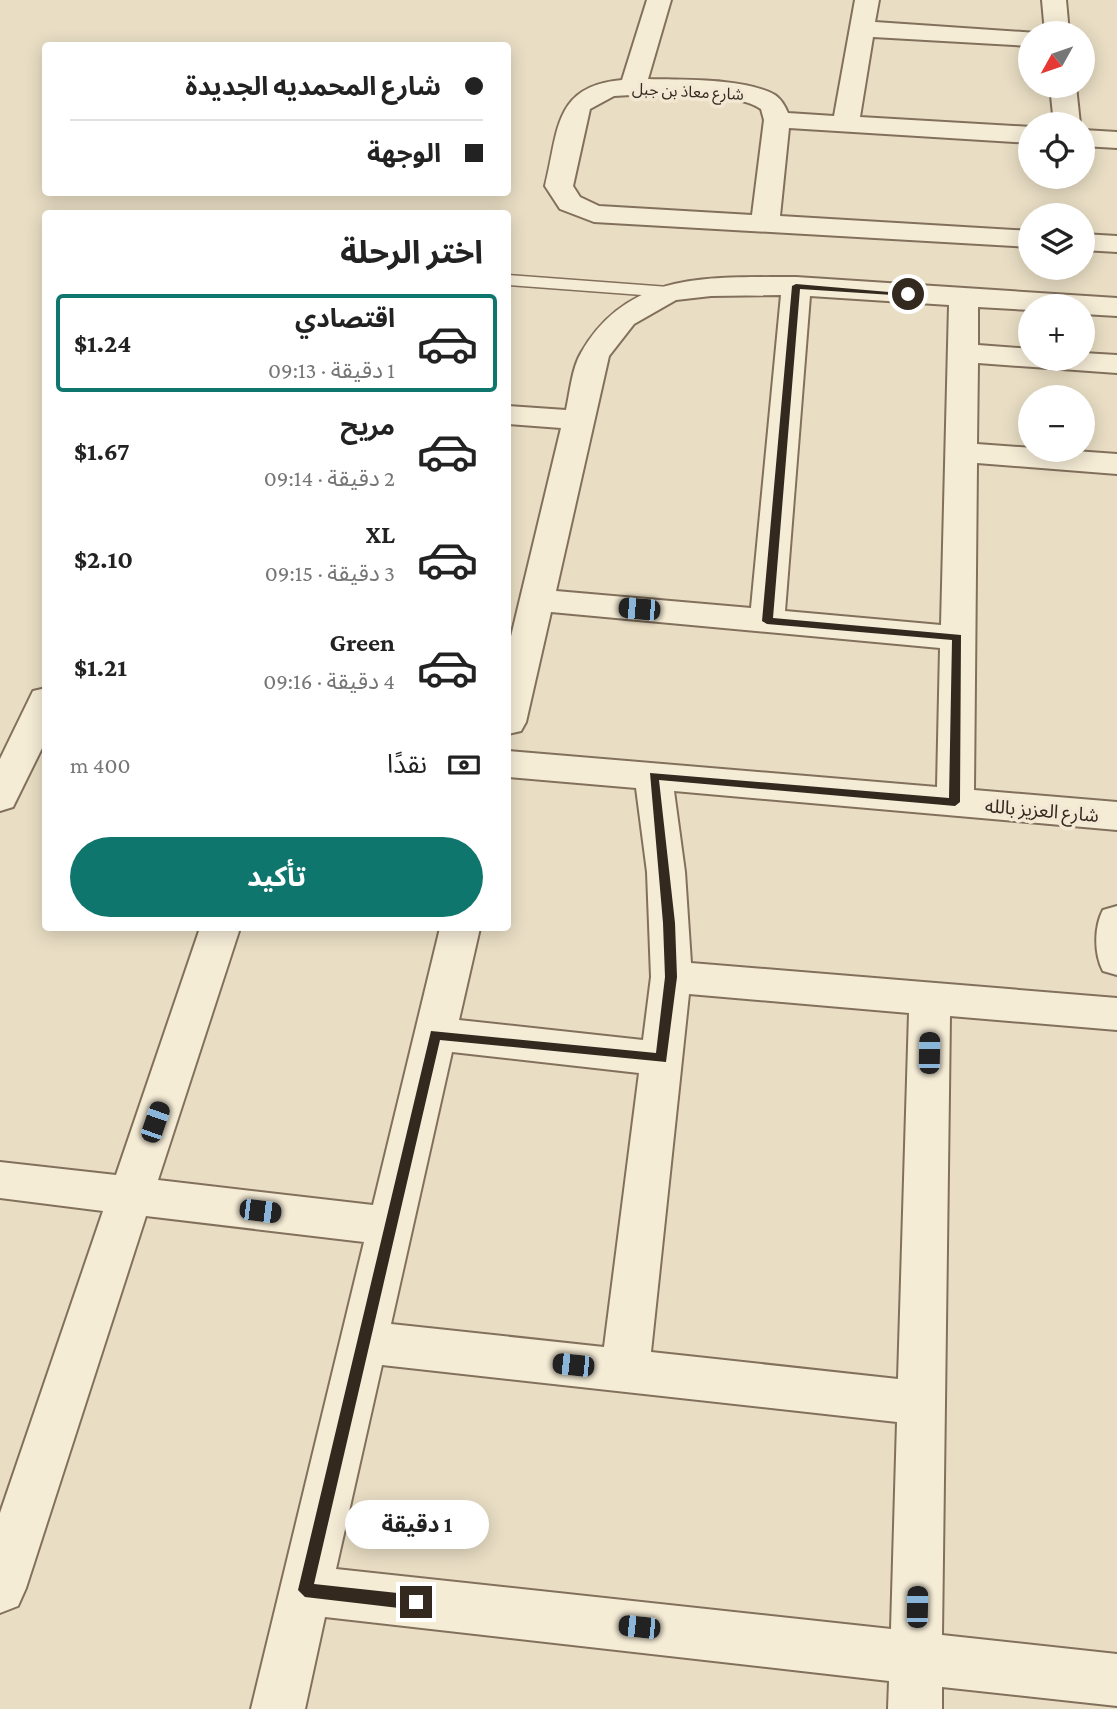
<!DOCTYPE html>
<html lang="ar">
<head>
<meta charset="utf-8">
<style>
	:root { --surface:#fff; --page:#f2f2f2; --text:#222; --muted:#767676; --line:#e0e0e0; --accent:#0f766e }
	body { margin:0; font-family:"Crimson Pro","Noto Sans Arabic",serif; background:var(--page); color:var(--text); direction:rtl; height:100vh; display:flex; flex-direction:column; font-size:26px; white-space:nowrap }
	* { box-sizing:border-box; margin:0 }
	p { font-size:23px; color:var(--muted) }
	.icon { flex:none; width:38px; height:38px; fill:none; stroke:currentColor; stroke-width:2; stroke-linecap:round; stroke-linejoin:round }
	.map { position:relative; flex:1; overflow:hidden; direction:ltr }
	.drawer { position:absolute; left:42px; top:210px; width:469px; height:721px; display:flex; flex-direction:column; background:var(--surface); border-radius:7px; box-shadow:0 4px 18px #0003; direction:rtl }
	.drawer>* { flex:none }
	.banner { position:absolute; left:42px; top:42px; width:469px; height:154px; border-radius:7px; box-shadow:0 4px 18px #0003; direction:rtl; display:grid; align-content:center; height:154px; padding:0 28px; background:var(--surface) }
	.needle { width:46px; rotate:230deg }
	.buttons { position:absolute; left:1018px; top:21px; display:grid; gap:14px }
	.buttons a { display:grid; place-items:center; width:77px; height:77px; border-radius:50%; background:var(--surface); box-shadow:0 4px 18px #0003; font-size:35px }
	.end { position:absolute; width:32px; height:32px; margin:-16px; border:9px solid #34291f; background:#fff; box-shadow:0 0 0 4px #fff }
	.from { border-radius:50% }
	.bubble { position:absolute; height:49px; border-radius:24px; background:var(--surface); box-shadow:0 4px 18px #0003; font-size:23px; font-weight:700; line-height:49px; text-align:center; direction:rtl }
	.car { position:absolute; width:21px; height:42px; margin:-21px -10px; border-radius:9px; box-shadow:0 0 5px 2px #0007; background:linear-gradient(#222 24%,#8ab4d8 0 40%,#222 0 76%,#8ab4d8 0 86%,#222 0) }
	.banner b { display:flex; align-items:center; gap:24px; height:66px; font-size:26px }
	.banner b+b { border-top:2px solid var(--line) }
	.banner i { width:18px; height:18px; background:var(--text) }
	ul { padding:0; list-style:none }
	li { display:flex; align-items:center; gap:21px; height:98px; margin:0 14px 10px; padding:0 14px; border:4px solid transparent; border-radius:7px }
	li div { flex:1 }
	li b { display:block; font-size:26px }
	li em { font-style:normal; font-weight:700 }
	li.on { border-color:var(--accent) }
	li>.icon { width:63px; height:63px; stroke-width:1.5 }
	h2 { padding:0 28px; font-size:32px; line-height:84px }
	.pay { display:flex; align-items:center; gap:18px; height:77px; padding:0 28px; font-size:26px }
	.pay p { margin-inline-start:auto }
	.primary-button { display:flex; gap:14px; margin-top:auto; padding:14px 28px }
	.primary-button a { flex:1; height:80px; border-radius:42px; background:var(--accent); color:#fff; font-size:28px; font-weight:700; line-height:80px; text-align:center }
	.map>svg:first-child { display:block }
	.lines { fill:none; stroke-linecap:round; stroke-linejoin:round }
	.service-casing { stroke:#82705c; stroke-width:3 }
	.minor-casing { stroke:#82705c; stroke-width:4 }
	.service { fill:#f5ecd6; fill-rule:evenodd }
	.minor { fill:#f5ecd6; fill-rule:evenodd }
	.route { fill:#34291f }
	.labels { text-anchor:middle; stroke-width:7; stroke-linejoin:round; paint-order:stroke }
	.far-street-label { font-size:16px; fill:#34291f; stroke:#f2e8d3 }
	.street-label { font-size:19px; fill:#34291f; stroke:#f2e8d3 }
</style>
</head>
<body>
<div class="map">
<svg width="1117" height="1709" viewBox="0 0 1117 1709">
	<rect width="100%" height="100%" fill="#e9dec4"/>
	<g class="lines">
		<defs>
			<path id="service" d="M508,275L669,287L678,292L669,297L508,285Z"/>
			<g id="minor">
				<path d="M647,0H671L648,79C683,80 745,78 775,95C781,99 785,106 788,113L834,116L855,0H879L875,22L1037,33H1031V46L873,37L860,117L1031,127V143L789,128L780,216L1031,231V247L594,222L560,209L545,186C559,131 553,86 622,80ZM648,94C678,95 736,92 761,109L764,120L752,215L599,206L580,197L573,186L590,109L614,96Z"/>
				<path d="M1042,0H1066L1069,33H1045Z"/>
				<path d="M1050,86H1076L1080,124H1054Z"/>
				<path d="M1083,130L1117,132V148L1083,146Z"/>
				<path d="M1083,234L1117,236V252L1083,250Z"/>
				<path d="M796,277L1117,298V316L1083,314V306H1031V310L978,307V345L1031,349V359H1083V353L1117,355V373L978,363L977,444L1117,454V474L977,463L974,790L1117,802V830L674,791L685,872L691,963L1117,998V1030L950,1016L942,1635L1117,1654V1706L942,1687V1709H888L889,1681L325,1617L305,1709H251L364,1242L146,1216L26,1588L18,1606L0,1613V1513L103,1211L0,1198V1162L116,1175L200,928H240L158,1180L373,1205L440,928H480L459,1020L643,1040L651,977L647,872L636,788L508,777V751L937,787L940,648L551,612L526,722L521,731L508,734V649L561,428L508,424V406L566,410C570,392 572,368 581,353C629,269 713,278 796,277ZM781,295L751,608L556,591L609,356L634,324L676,300L711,296ZM810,296L949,305L941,625L785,611ZM689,994L909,1013L898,1379L651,1352ZM452,1052L639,1073L604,1347L391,1324ZM382,1365L897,1422L891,1629L336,1569Z"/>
				<path d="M46,688V740L13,807L0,811V759L33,691Z"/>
				<path d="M1117,906V975L1103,971C1094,954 1094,927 1103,910Z"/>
			</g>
		</defs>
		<use href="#service" class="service-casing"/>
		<use href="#minor" class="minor-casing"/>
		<use href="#service" class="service"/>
		<use href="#minor" class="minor"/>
	</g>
	<path class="route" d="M796,284L912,294L908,296L800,289L773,618L961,635L960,802L955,806L659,780L675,923L677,977L666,1062L440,1040L314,1584L416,1595L424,1602L416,1610L305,1597L298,1590L431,1031L656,1053L665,977L663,923L650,773L949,798L952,640L767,624L762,621L792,286Z"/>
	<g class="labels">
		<g class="far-street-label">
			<text transform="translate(688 91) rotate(3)" y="6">شارع معاذ بن جبل</text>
		</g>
		<g class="street-label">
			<text transform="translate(1042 810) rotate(5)" y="7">شارع العزيز بالله</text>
		</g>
	</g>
</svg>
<div class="buttons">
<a><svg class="needle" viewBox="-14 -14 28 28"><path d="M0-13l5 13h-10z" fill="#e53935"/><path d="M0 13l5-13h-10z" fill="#767676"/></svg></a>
<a><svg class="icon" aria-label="locate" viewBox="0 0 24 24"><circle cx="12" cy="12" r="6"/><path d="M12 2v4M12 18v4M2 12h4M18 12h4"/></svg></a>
<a><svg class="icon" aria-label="layers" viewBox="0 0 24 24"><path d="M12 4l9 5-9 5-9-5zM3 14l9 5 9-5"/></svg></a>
<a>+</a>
<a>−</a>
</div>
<i class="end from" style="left:908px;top:294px"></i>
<i class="end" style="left:416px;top:1602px"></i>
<div class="bubble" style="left:345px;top:1500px;width:144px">1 دقيقة</div>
<i class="car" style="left:639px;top:609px;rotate:275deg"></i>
<i class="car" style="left:929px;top:1053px;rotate:1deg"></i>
<i class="car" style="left:155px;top:1122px;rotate:19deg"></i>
<i class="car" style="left:260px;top:1211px;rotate:97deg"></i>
<i class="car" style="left:573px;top:1365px;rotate:276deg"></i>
<i class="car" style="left:917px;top:1607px;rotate:1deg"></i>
<i class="car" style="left:639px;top:1627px;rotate:276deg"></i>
<div class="banner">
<b><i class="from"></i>شارع المحمديه الجديدة</b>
<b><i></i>الوجهة</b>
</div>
<section class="drawer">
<h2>اختر الرحلة</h2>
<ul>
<li class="on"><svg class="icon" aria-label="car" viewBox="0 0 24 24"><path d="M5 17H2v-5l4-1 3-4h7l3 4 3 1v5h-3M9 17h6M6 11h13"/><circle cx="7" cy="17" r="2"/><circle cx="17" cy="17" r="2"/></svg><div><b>اقتصادي</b><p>1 دقيقة · 09:13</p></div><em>$1.24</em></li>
<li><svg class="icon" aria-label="car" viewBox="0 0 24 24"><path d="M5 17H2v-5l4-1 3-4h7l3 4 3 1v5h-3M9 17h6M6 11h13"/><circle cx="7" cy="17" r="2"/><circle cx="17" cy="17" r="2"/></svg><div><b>مريح</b><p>2 دقيقة · 09:14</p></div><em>$1.67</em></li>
<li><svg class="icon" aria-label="car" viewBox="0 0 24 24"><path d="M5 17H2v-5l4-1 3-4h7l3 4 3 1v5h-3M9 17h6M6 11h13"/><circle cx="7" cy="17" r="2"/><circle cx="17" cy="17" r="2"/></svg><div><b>XL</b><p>3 دقيقة · 09:15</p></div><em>$2.10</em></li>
<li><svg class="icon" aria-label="car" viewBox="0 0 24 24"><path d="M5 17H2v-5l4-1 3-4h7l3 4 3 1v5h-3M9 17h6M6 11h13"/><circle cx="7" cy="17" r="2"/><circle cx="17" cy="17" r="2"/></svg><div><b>Green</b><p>4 دقيقة · 09:16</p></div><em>$1.21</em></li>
</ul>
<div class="pay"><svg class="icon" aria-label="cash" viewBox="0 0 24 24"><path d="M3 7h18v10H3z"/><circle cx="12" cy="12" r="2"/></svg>نقدًا<p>400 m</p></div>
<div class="primary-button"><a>تأكيد</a></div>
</section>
</div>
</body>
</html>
